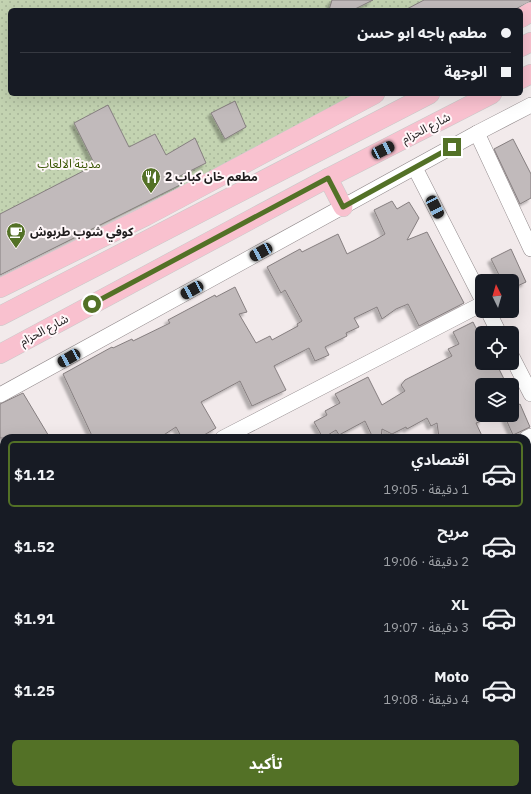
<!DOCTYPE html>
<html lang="ar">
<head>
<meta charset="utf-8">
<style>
	:root { --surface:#171b24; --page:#20242c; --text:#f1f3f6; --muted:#9ea1a6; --line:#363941; --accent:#537126 }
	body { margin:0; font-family:"IBM Plex Sans","Noto Sans Arabic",sans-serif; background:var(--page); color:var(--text); direction:rtl; height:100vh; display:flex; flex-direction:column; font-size:15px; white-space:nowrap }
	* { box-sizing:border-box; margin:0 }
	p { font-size:13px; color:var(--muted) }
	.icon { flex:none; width:22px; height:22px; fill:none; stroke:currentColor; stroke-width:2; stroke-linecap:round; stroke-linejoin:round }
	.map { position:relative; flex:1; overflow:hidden; direction:ltr }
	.sheet { position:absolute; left:0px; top:434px; width:531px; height:360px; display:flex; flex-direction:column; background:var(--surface); border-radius:12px 12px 0 0; box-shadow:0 4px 16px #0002; direction:rtl }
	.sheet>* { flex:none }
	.top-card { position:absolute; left:8px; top:8px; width:515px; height:88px; border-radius:6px; box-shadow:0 4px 16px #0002; direction:rtl; display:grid; align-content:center; height:88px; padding:0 12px; background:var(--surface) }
	.needle { width:26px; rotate:355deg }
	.tools { position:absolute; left:475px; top:274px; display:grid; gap:8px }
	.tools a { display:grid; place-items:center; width:44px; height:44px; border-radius:6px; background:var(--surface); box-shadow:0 4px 16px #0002; font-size:20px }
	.end { position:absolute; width:18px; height:18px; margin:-9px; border:5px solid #537126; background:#fff; box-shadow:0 0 0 2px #fff }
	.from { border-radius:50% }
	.car { position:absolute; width:12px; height:24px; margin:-12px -6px; border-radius:5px; box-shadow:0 0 3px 1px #0007; background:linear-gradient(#222 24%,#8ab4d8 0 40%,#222 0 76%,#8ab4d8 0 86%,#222 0) }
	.top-card b { display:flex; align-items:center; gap:14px; height:38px; font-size:15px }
	.top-card b+b { border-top:1px solid var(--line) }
	.top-card i { width:10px; height:10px; background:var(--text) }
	ul { padding:7px 0 0; list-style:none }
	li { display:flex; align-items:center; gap:12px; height:66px; margin:0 8px 6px; padding:0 4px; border:2px solid transparent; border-radius:6px }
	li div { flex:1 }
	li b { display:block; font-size:15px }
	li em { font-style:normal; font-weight:700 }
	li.active { border-color:var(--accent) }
	li>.icon { width:36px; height:36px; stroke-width:1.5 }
	.primary-button { display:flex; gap:8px; margin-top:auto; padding:8px 12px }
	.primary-button a { flex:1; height:46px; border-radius:6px; background:var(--accent); color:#fff; font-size:16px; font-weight:700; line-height:46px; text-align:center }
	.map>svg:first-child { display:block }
	.park { fill:url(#park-dots) }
	.building { fill:#c1babb; stroke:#867f80; filter:url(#shadow) }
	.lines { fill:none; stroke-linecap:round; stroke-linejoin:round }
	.minor-casing { stroke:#91898b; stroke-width:16 }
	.major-casing { stroke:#c9c9c9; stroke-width:20 }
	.minor { stroke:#fff; stroke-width:15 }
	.major { stroke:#f9c1cf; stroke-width:19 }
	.route { stroke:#537126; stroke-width:5 }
	.labels { text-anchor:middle; stroke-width:4; stroke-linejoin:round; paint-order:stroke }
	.street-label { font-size:12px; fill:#201d1e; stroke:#fff7f9 }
	.park-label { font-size:12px; fill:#385400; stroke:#fff7f9 }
	.poi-label { font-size:12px; font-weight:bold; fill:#201d1e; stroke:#fff7f9; text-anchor:start }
</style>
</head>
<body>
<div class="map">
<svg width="531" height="794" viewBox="0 0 531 794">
	<defs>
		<pattern id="park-dots" width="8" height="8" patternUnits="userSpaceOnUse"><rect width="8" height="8" fill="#c3d3b1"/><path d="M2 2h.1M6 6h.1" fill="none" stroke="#a7b598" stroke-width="1.8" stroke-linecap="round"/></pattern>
		<filter id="shadow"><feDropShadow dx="-3.5" dy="3.5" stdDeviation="1" flood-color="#0004"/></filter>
	</defs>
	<rect width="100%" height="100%" fill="#f2eaeb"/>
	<path class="park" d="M0,0H531V5L521,10H10V94H360L254,150L0,275Z"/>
	<g class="building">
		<path d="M332,0H373L353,10H329Z"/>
		<path d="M424,0H531V1L514,10H405Z"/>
		<path d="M235,101L246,127L225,139L211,113Z"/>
		<path d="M108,105L129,147L155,134L166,155L195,138L206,163L178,177L182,184L0,275V214L95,165L74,123Z"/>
		<path d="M513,139L531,174V198L520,204L494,149Z"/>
		<path d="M392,201L397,209L409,202L419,218L407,240L427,232L464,303L419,326L408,304L396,309L382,319L377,307L354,318L359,327L346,333L347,336L325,347L329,355L315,361L309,348L274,366L286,390L252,406L240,381L201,402L216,428L199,438H182L176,427L159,438H93L63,374L112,347L113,348L132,339L133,341L170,323L168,320L215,295L216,297L235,287L247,312L239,314L256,343L270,336L272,340L298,326L297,324L302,321L285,290L281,293L267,267L300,249L302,252L338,234L347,254L375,240L385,234L374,210Z"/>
		<path d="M511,249L526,282L513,288L512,281H502L491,259Z"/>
		<path d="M473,322L482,340V363H496L507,385H482V421L476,423L483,438H439L437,423L431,426L427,418L407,429L406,427L392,434L382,429L381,438H373L365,421L339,435L336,430L323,438L314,422L327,415L325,411L340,403L335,394L368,377L382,405L405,391L401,385L405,380L452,356L448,349L459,344L453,332Z"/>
		<path d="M23,393L50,438H0V404Z"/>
		<path d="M520,404L530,427L513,435L504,415H512V408Z"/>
	</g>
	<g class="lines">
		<defs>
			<g id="minor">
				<path d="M477,133L531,249"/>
				<path d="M415,168L482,299"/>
				<path d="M488,311L499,333"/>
				<path d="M512,357L531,394"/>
				<path d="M0,395L477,133L531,105"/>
				<path d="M223,438L482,304"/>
				<path d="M527,438L531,436"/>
				<path d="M0,477L4,485"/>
				<path d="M0,524L4,522"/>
				<path d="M527,594L531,592"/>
				<path d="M527,759L531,757"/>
				<path d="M166,790L168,794"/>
				<path d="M145,794L152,790"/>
				<path d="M458,794L466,790"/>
			</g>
			<g id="major">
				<path d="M521,18L531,12"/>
				<path d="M521,47L531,42"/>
				<path d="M521,79L531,74"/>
				<path d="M328,178L343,207"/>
				<path d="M0,288L146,216L375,94"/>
				<path d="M0,316L430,94"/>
				<path d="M0,354L328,178L492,94"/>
				<path d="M0,565L4,573"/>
				<path d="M0,640L4,648"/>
				<path d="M78,790L80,794"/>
				<path d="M115,790L117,794"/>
			</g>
		</defs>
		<use href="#minor" class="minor-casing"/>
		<use href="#major" class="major-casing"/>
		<use href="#minor" class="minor"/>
		<use href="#major" class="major"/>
	</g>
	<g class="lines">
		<path class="route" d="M92,304L328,178L343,207L452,147"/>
	</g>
	<defs>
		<symbol id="restaurant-pin" viewBox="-11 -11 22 30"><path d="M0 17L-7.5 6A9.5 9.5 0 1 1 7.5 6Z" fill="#537126" stroke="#fff7f9"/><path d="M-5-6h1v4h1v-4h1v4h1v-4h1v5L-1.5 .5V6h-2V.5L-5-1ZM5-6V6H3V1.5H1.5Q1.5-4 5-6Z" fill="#fff"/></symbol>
		<symbol id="cafe-pin" viewBox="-11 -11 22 30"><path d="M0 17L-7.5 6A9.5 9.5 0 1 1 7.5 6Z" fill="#537126" stroke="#fff7f9"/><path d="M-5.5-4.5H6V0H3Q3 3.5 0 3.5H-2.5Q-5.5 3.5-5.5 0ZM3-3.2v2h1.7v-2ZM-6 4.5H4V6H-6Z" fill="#fff"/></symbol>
	</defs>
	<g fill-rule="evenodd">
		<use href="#restaurant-pin" x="140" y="166" width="22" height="30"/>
		<use href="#cafe-pin" x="5" y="221" width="22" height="30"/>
	</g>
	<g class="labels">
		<g class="street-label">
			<text transform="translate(426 128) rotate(-27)" y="4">شارع الحزام</text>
			<text transform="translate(44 330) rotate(-28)" y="4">شارع الحزام</text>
		</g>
		<g class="park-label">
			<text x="69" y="168">مدينة الالعاب</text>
		</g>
		<g class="poi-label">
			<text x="165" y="181">مطعم خان كباب 2</text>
			<text x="30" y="236">كوفي شوب طربوش</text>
		</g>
	</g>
</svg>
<div class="tools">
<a><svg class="needle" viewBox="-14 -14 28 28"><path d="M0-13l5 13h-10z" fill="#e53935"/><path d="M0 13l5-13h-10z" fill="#9ea1a6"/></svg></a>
<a><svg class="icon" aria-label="locate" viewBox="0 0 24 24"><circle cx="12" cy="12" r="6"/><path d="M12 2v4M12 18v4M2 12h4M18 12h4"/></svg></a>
<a><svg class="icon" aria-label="layers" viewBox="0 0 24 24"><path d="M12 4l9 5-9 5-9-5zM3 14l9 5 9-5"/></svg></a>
</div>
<i class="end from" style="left:92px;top:304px"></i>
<i class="end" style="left:452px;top:147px"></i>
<i class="car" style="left:383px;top:150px;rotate:63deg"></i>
<i class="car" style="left:435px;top:207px;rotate:153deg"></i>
<i class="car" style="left:261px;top:252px;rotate:241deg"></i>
<i class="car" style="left:192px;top:290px;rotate:241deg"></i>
<i class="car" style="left:69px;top:358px;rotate:241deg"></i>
<div class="top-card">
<b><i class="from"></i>مطعم باجه ابو حسن</b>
<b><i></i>الوجهة</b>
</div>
<section class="sheet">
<ul>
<li class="active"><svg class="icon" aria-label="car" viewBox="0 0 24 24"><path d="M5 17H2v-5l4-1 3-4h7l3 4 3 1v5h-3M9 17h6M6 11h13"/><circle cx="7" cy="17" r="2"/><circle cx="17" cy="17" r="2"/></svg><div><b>اقتصادي</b><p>1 دقيقة · 19:05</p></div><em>$1.12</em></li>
<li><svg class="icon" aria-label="car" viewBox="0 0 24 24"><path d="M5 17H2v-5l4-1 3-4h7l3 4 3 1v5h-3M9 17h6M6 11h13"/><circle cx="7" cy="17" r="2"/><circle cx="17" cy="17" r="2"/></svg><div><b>مريح</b><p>2 دقيقة · 19:06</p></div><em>$1.52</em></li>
<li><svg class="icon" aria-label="car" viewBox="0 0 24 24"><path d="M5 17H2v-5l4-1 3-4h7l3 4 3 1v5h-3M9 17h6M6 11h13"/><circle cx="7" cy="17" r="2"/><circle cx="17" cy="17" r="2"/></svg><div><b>XL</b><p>3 دقيقة · 19:07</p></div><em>$1.91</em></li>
<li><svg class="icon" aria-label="car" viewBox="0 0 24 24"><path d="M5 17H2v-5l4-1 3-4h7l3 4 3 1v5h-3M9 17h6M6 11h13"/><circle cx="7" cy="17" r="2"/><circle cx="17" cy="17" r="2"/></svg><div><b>Moto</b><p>4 دقيقة · 19:08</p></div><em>$1.25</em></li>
</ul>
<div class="primary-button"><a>تأكيد</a></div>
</section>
</div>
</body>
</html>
